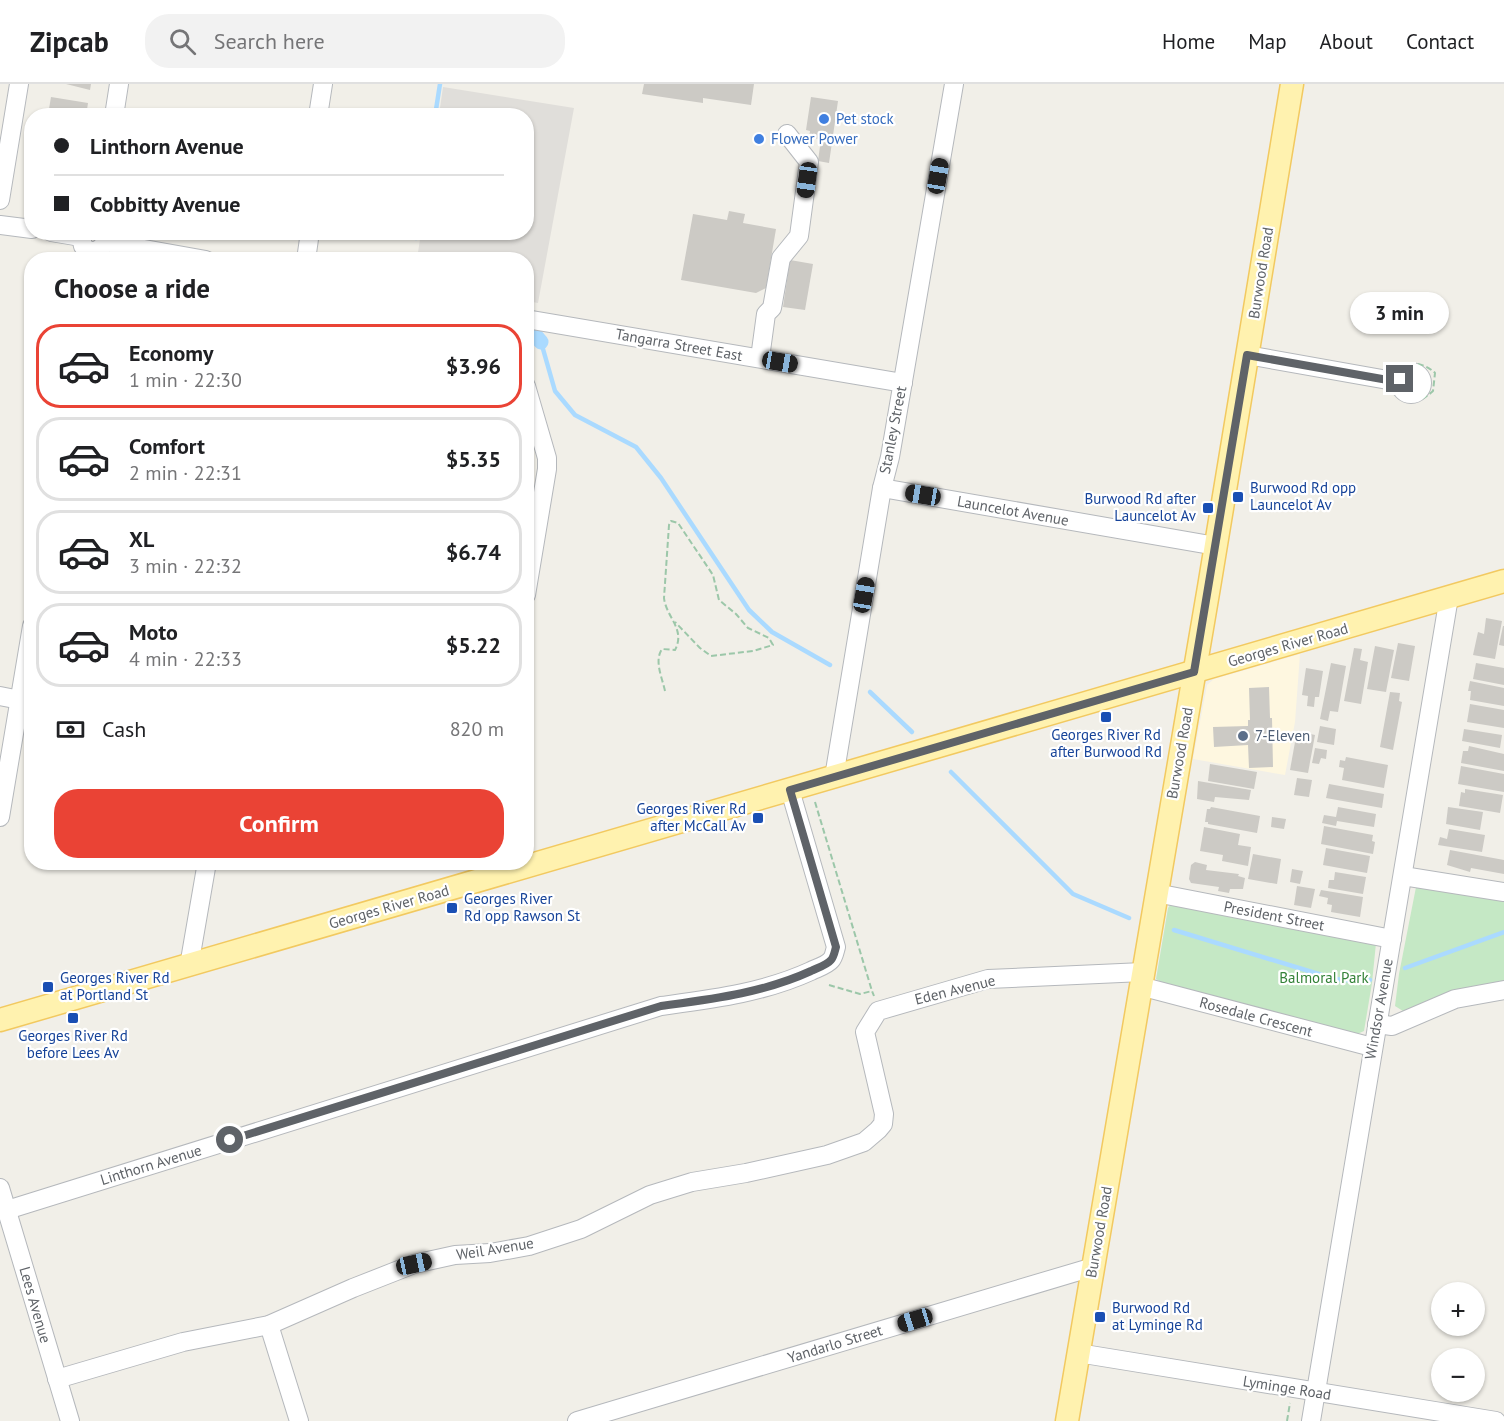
<!DOCTYPE html>
<html lang="en">
<head>
<meta charset="utf-8">
<style>
	:root { --surface:#fff; --page:#f2f2f2; --text:#202124; --muted:#757577; --line:#e0e0e0; --accent:#ea4335 }
	body { margin:0; font-family:"PT Sans",sans-serif; background:var(--page); color:var(--text); height:100vh; display:flex; flex-direction:column; font-size:22px; white-space:nowrap }
	* { box-sizing:border-box; margin:0 }
	p { font-size:20px; color:var(--muted) }
	.icon { flex:none; width:33px; height:33px; fill:none; stroke:currentColor; stroke-width:2; stroke-linecap:round; stroke-linejoin:round }
	.map { position:relative; flex:1; overflow:hidden }
	.sheet { position:absolute; left:24px; top:168px; width:510px; height:618px; display:flex; flex-direction:column; background:var(--surface); border-radius:24px; box-shadow:0 2px 4px #0004 }
	.sheet>* { flex:none }
	.top-card { position:absolute; left:24px; top:24px; width:510px; height:132px; border-radius:24px; box-shadow:0 2px 4px #0004; display:grid; align-content:center; height:132px; padding:0 30px; background:var(--surface) }
	.fabs { position:absolute; left:1431px; top:1198px; display:grid; gap:12px }
	.fabs a { display:grid; place-items:center; width:54px; height:54px; border-radius:50%; background:var(--surface); box-shadow:0 2px 4px #0004; font-size:30px }
	.end { position:absolute; width:27px; height:27px; margin:-14px; border:8px solid #5f6368; background:#fff; box-shadow:0 0 0 3px #fff }
	.from { border-radius:50% }
	.bubble { position:absolute; height:42px; border-radius:21px; background:var(--surface); box-shadow:0 2px 4px #0004; font-size:20px; font-weight:800; line-height:42px; text-align:center }
	.car { position:absolute; width:18px; height:36px; margin:-18px -9px; border-radius:8px; box-shadow:0 0 4px 2px #0007; background:linear-gradient(#222 24%,#8ab4d8 0 40%,#222 0 76%,#8ab4d8 0 86%,#222 0) }
	.top-card b { display:flex; align-items:center; gap:21px; height:57px; font-size:22px }
	.top-card b+b { border-top:2px solid var(--line) }
	.top-card i { width:15px; height:15px; background:var(--text) }
	ul { padding:0; list-style:none }
	li { display:flex; align-items:center; gap:18px; height:84px; margin:0 12px 9px; padding:0 18px; border:3px solid var(--line); border-radius:24px }
	li div { flex:1 }
	li b { display:block; font-size:22px }
	li em { font-style:normal; font-weight:800 }
	li.selected { border-color:var(--accent) }
	li>.icon { width:54px; height:54px; stroke-width:1.5 }
	h2 { padding:0 30px; font-size:27px; line-height:72px }
	.pay { display:flex; align-items:center; gap:15px; height:66px; padding:0 30px; font-size:22px }
	.pay p { margin-inline-start:auto }
	.action { display:flex; gap:12px; margin-top:auto; padding:12px 30px }
	.action a { flex:1; height:69px; border-radius:24px; background:var(--accent); color:#fff; font-size:24px; font-weight:800; line-height:69px; text-align:center }
	header { display:flex; align-items:center; gap:36px; box-sizing:border-box; height:84px; padding:0 30px; background:var(--surface); border-bottom:2px solid var(--line) }
	header strong { font-size:28px }
	nav { display:flex; gap:33px; margin-inline-start:auto; font-size:21px }
	.search { width:420px; height:54px; background:var(--page); display:flex; align-items:center; gap:15px; box-sizing:border-box; padding:0 21px; border-radius:24px; color:var(--muted); font-size:22px }
	.map>svg:first-child { display:block }
	.commercial { fill:#fef7e0 }
	.industrial { fill:#e0deda }
	.green { fill:#c5e8c5 }
	.lines { fill:none; stroke-linecap:round; stroke-linejoin:round }
	.stream { stroke:#aadaff; stroke-width:4.5 }
	.canal { stroke:#aadaff; stroke-width:15 }
	.building { fill:#cccac5 }
	.minor-casing { stroke:#b5b8bc; stroke-width:20 }
	.major-casing { stroke:#f2c960; stroke-width:25 }
	.path { stroke:#9cc7a9; stroke-width:2; stroke-dasharray:6 3; stroke-linecap:butt }
	.minor { stroke:#fff; stroke-width:18 }
	.major { stroke:#fff2af; stroke-width:22 }
	.route { stroke:#5f6368; stroke-width:8 }
	.shop-dot { fill:#3f7fe0; stroke:#fff; stroke-width:2 }
	.transit-dot { fill:#1a4fb4; stroke:#fff; stroke-width:2 }
	.service-dot { fill:#5c6f8a; stroke:#fff; stroke-width:2 }
	.labels { text-anchor:middle; stroke-width:4.5; stroke-linejoin:round; paint-order:stroke }
	.shop-label { font-size:15px; fill:#366cbe; stroke:#fff; text-anchor:start }
	.street-label { font-size:15px; fill:#5f6368; stroke:#fff }
	.transit-label { font-size:15px; fill:#164399; stroke:#fff; text-anchor:start }
	.service-label { font-size:15px; fill:#4e5e75; stroke:#fff; text-anchor:start }
	.park-label { font-size:15px; fill:#348238; stroke:#fff }
</style>
</head>
<body>
<header>
<strong>Zipcab</strong>
<div class="search"><svg class="icon" aria-label="search" viewBox="0 0 24 24"><circle cx="10" cy="10" r="6"/><path d="M15 15l6 6"/></svg>Search here</div>
<nav><a>Home</a><a>Map</a><a>About</a><a>Contact</a></nav>
</header>
<div class="map">
<svg width="1504" height="1337" viewBox="0 0 1504 1337">
	<rect width="100%" height="100%" fill="#f1efe8"/>
	<path class="commercial" d="M1300,570L1295,638L1285,691L1193,675L1207,601L1214,595Z"/>
	<path class="industrial" d="M443,3L574,24L538,219L527,217L526,176L417,175L421,149L526,148V32L439,31Z"/>
	<g class="green">
		<path d="M1417,798L1504,812V897L1469,904L1403,927L1395,922L1399,890Z"/>
		<path d="M1171,820L1376,859L1372,899L1364,947L1355,951L1164,900L1156,895L1168,824Z"/>
	</g>
	<g class="lines">
		<g class="stream">
			<path d="M435,32L440,0"/>
			<path d="M416,154L417,148"/>
			<path d="M541,258L555,307L575,331L636,363L661,394L749,526L772,548L830,581"/>
			<path d="M870,608L912,648"/>
			<path d="M951,688L1073,810L1129,834"/>
			<path d="M1174,846L1335,895L1355,897L1370,896"/>
			<path d="M1405,884L1504,848"/>
		</g>
		<path class="canal" d="M535,251L541,258"/>
	</g>
	<g class="building">
		<path d="M66,0H91L90,6Z"/>
		<path d="M644,0H754L751,21L703,14V19L642,10Z"/>
		<path d="M51,13L88,19L86,32L48,31Z"/>
		<path d="M811,13L838,17L829,79L818,77L821,55L809,54L810,47L806,46Z"/>
		<path d="M729,127L745,130L743,139L776,145L766,204L756,209L681,196L693,130L727,136Z"/>
		<path d="M790,176L813,180L805,226L783,223Z"/>
		<path d="M1486,534L1502,537L1495,575L1473,571L1478,548L1484,550Z"/>
		<path d="M1503,542H1504V562L1499,561Z"/>
		<path d="M1398,559L1415,562L1409,597L1391,594Z"/>
		<path d="M1375,562L1394,566L1386,608L1367,605Z"/>
		<path d="M1354,564L1362,565L1360,576L1368,578L1361,620L1344,617Z"/>
		<path d="M1331,579L1346,582L1338,628L1330,627L1328,637L1320,635Z"/>
		<path d="M1476,579L1504,584V601L1473,595Z"/>
		<path d="M1306,584L1323,587L1319,613H1315L1314,623L1307,622L1308,612L1302,611Z"/>
		<path d="M1470,597L1504,604V622L1470,616L1471,607H1468Z"/>
		<path d="M1269,603L1270,634H1272L1273,683L1249,684L1248,661L1214,663L1213,643L1248,642V636H1250L1249,604Z"/>
		<path d="M1390,608L1400,609L1399,617L1402,618L1393,666L1380,663Z"/>
		<path d="M1470,620L1504,626V644L1467,638Z"/>
		<path d="M1320,642L1336,645L1334,661L1317,658Z"/>
		<path d="M1464,645L1502,651L1500,664L1462,657Z"/>
		<path d="M1297,647L1315,651L1308,689L1290,686Z"/>
		<path d="M1469,662L1504,670V687L1461,679L1463,667H1468Z"/>
		<path d="M1315,664L1327,666L1326,675L1321,674L1319,680L1312,679Z"/>
		<path d="M1346,673L1388,681L1384,704L1342,696L1344,684L1339,683L1340,676L1345,677Z"/>
		<path d="M1210,680L1257,688L1254,705L1208,697Z"/>
		<path d="M1461,682L1504,690V708L1458,700Z"/>
		<path d="M1297,694L1312,696L1309,713L1294,711Z"/>
		<path d="M1198,697L1251,706L1249,716L1215,713L1214,718L1197,715Z"/>
		<path d="M1329,700L1384,710L1382,724L1326,714Z"/>
		<path d="M1465,705L1503,711L1500,729L1459,722L1461,708L1465,709Z"/>
		<path d="M1211,723L1260,732L1257,749L1208,740V738H1205L1207,725H1210Z"/>
		<path d="M1338,723L1376,730L1374,743L1337,737L1336,742L1322,739L1324,731L1336,733Z"/>
		<path d="M1448,723L1483,728L1480,746L1446,740Z"/>
		<path d="M1272,733L1286,735L1284,745L1271,743Z"/>
		<path d="M1324,742L1373,751L1372,757L1375,758L1373,770L1321,760Z"/>
		<path d="M1204,743L1240,750L1238,761L1251,763L1248,782L1222,777L1223,771L1200,767Z"/>
		<path d="M1449,745L1485,751L1482,768L1438,761L1440,753L1447,755Z"/>
		<path d="M1326,764L1370,772L1367,789L1323,781Z"/>
		<path d="M1450,766L1504,776V790L1471,784L1470,788L1447,781Z"/>
		<path d="M1253,770L1281,775L1277,800L1248,795Z"/>
		<path d="M1195,778L1207,781L1206,786L1239,790L1238,792L1245,794L1243,805H1230L1229,809L1218,807L1219,803L1191,799L1189,795L1191,781Z"/>
		<path d="M1292,785L1303,787L1300,800L1290,798Z"/>
		<path d="M1335,788L1366,793L1363,810L1328,804L1329,796H1334Z"/>
		<path d="M1297,802L1315,805L1311,824L1294,821Z"/>
		<path d="M1321,806L1363,813L1360,833L1331,828L1332,821L1327,820L1328,814L1319,812Z"/>
	</g>
	<g class="lines">
		<defs>
			<g id="minor">
				<path d="M114,32L119,0"/>
				<path d="M318,32L323,0"/>
				<path d="M0,116L19,0"/>
				<path d="M0,141L32,145"/>
				<path d="M51,148L81,153"/>
				<path d="M83,148L81,153L83,162C90,170 100,168 105,158L104,148"/>
				<path d="M105,158L206,176"/>
				<path d="M306,176L310,148"/>
				<path d="M526,235L903,299"/>
				<path d="M1247,271L1399,298"/>
				<path d="M760,274L766,230L772,224L781,174L799,152L809,78L787,50"/>
				<circle cx="1411" cy="299" r="11"/>
				<path d="M526,302L547,374V385L526,511"/>
				<path d="M882,404L1216,462"/>
				<path d="M0,612L20,616"/>
				<path d="M834,693L882,404L890,373L954,0"/>
				<path d="M0,733L32,542"/>
				<path d="M1403,792L1504,808"/>
				<path d="M1156,809L1392,855"/>
				<path d="M189,882L207,778"/>
				<path d="M1140,902L1372,963"/>
				<path d="M1377,940L1392,942L1455,915L1504,906"/>
				<path d="M0,1104L70,1337"/>
				<path d="M7,1126L661,922C712,915 763,909 811,887C817,884 827,881 831,876C834,873 835,866 836,863L790,706"/>
				<path d="M269,1241L299,1337"/>
				<path d="M1078,1269L1496,1337"/>
				<path d="M57,1295L183,1258L269,1241L353,1204L414,1180L455,1171L490,1169L529,1162L581,1145L650,1111L692,1098L746,1089L827,1071L864,1058L878,1046L883,1040L884,1030L865,948L878,927L988,895L1143,888"/>
				<path d="M577,1337L1093,1183"/>
				<path d="M1311,1337L1449,513"/>
			</g>
			<g id="major">
				<path d="M0,936L1504,497"/>
				<path d="M1067,1337L1209,503L1292,0"/>
			</g>
		</defs>
		<use href="#minor" class="minor-casing"/>
		<use href="#major" class="major-casing"/>
		<g class="path">
			<path d="M1400,281C1412,277 1426,280 1435,289L1433,307C1423,316 1413,320 1401,313"/>
			<path d="M665,607C662,593 654,577 662,565L675,566C686,545 666,533 664,514L669,441L671,437L678,439L713,491L719,516L736,530L748,544L769,554L773,561L753,567L711,572L700,564L675,538"/>
			<path d="M815,718L872,907"/>
			<path d="M829,901L860,910L872,907L874,912"/>
			<path d="M1287,1337L1290,1319"/>
		</g>
		<use href="#minor" class="minor"/>
		<use href="#major" class="major"/>
	</g>
	<g class="lines">
		<path class="route" d="M230,1056L661,922C712,915 763,909 811,887C817,884 827,881 831,876C834,873 835,866 836,863L790,706L1194,588L1247,271L1399,298L1400,295"/>
	</g>
	<g class="shop-dot">
		<circle cx="824" cy="35" r="6"/>
		<circle cx="759" cy="55" r="6"/>
	</g>
	<g class="transit-dot">
		<rect x="1232" y="407" width="12" height="12" rx="3"/>
		<rect x="1202" y="418" width="12" height="12" rx="3"/>
		<rect x="1100" y="627" width="12" height="12" rx="3"/>
		<rect x="752" y="728" width="12" height="12" rx="3"/>
		<rect x="446" y="818" width="12" height="12" rx="3"/>
		<rect x="42" y="897" width="12" height="12" rx="3"/>
		<rect x="67" y="928" width="12" height="12" rx="3"/>
		<rect x="1094" y="1227" width="12" height="12" rx="3"/>
	</g>
	<circle class="service-dot" cx="1243" cy="652" r="6"/>
	<g class="labels">
		<g class="shop-label">
			<text x="836" y="40">Pet stock</text>
			<text x="771" y="60">Flower Power</text>
		</g>
		<g class="street-label">
			<text transform="translate(1261 189) rotate(-81)" y="5">Burwood Road</text>
			<text transform="translate(679 261) rotate(10)" y="5">Tangarra Street East</text>
			<text transform="translate(893 346) rotate(-79)" y="5">Stanley Street</text>
			<text transform="translate(1013 427) rotate(10)" y="5">Launcelot Avenue</text>
			<text transform="translate(1288 561) rotate(-16)" y="5">Georges River Road</text>
			<text transform="translate(1180 669) rotate(-80)" y="5">Burwood Road</text>
			<text transform="translate(389 823) rotate(-16)" y="5">Georges River Road</text>
			<text transform="translate(1274 832) rotate(11)" y="5">President Street</text>
			<text transform="translate(955 906) rotate(-14)" y="5">Eden Avenue</text>
			<text transform="translate(1379 925) rotate(-80)" y="5">Windsor Avenue</text>
			<text transform="translate(1256 933) rotate(15)" y="5">Rosedale Crescent</text>
			<text transform="translate(151 1081) rotate(-17)" y="5">Linthorn Avenue</text>
			<text transform="translate(1099 1148) rotate(-80)" y="5">Burwood Road</text>
			<text transform="translate(495 1165) rotate(-9)" y="5">Weil Avenue</text>
			<text transform="translate(35 1221) rotate(74)" y="5">Lees Avenue</text>
			<text transform="translate(835 1260) rotate(-17)" y="5">Yandarlo Street</text>
			<text transform="translate(1287 1304) rotate(9)" y="5">Lyminge Road</text>
		</g>
		<g class="transit-label">
			<text x="1250" y="409">Burwood Rd opp<tspan x="1250" dy="17">Launcelot Av</tspan></text>
			<text x="1196" y="420" text-anchor="end">Burwood Rd after<tspan x="1196" dy="17">Launcelot Av</tspan></text>
			<text x="1106" y="656" text-anchor="middle">Georges River Rd<tspan x="1106" dy="17">after Burwood Rd</tspan></text>
			<text x="746" y="730" text-anchor="end">Georges River Rd<tspan x="746" dy="17">after McCall Av</tspan></text>
			<text x="464" y="820">Georges River<tspan x="464" dy="17">Rd opp Rawson St</tspan></text>
			<text x="60" y="899">Georges River Rd<tspan x="60" dy="17">at Portland St</tspan></text>
			<text x="73" y="957" text-anchor="middle">Georges River Rd<tspan x="73" dy="17">before Lees Av</tspan></text>
			<text x="1112" y="1229">Burwood Rd<tspan x="1112" dy="17">at Lyminge Rd</tspan></text>
		</g>
		<g class="service-label">
			<text x="1255" y="657">7-Eleven</text>
		</g>
		<g class="park-label">
			<text x="1324" y="899">Balmoral Park</text>
		</g>
	</g>
</svg>
<div class="fabs">
<a>+</a>
<a>−</a>
</div>
<i class="end from" style="left:230px;top:1056px"></i>
<i class="end" style="left:1400px;top:295px"></i>
<div class="bubble" style="left:1350px;top:208px;width:99px">3 min</div>
<i class="car" style="left:938px;top:92px;rotate:10deg"></i>
<i class="car" style="left:807px;top:96px;rotate:188deg"></i>
<i class="car" style="left:780px;top:278px;rotate:100deg"></i>
<i class="car" style="left:923px;top:411px;rotate:280deg"></i>
<i class="car" style="left:864px;top:511px;rotate:10deg"></i>
<i class="car" style="left:414px;top:1180px;rotate:78deg"></i>
<i class="car" style="left:915px;top:1236px;rotate:253deg"></i>
<div class="top-card">
<b><i class="from"></i>Linthorn Avenue</b>
<b><i></i>Cobbitty Avenue</b>
</div>
<section class="sheet">
<h2>Choose a ride</h2>
<ul>
<li class="selected"><svg class="icon" aria-label="car" viewBox="0 0 24 24"><path d="M5 17H2v-5l4-1 3-4h7l3 4 3 1v5h-3M9 17h6M6 11h13"/><circle cx="7" cy="17" r="2"/><circle cx="17" cy="17" r="2"/></svg><div><b>Economy</b><p>1 min · 22:30</p></div><em>$3.96</em></li>
<li><svg class="icon" aria-label="car" viewBox="0 0 24 24"><path d="M5 17H2v-5l4-1 3-4h7l3 4 3 1v5h-3M9 17h6M6 11h13"/><circle cx="7" cy="17" r="2"/><circle cx="17" cy="17" r="2"/></svg><div><b>Comfort</b><p>2 min · 22:31</p></div><em>$5.35</em></li>
<li><svg class="icon" aria-label="car" viewBox="0 0 24 24"><path d="M5 17H2v-5l4-1 3-4h7l3 4 3 1v5h-3M9 17h6M6 11h13"/><circle cx="7" cy="17" r="2"/><circle cx="17" cy="17" r="2"/></svg><div><b>XL</b><p>3 min · 22:32</p></div><em>$6.74</em></li>
<li><svg class="icon" aria-label="car" viewBox="0 0 24 24"><path d="M5 17H2v-5l4-1 3-4h7l3 4 3 1v5h-3M9 17h6M6 11h13"/><circle cx="7" cy="17" r="2"/><circle cx="17" cy="17" r="2"/></svg><div><b>Moto</b><p>4 min · 22:33</p></div><em>$5.22</em></li>
</ul>
<div class="pay"><svg class="icon" aria-label="cash" viewBox="0 0 24 24"><path d="M3 7h18v10H3z"/><circle cx="12" cy="12" r="2"/></svg>Cash<p>820 m</p></div>
<div class="action"><a>Confirm</a></div>
</section>
</div>
</body>
</html>
